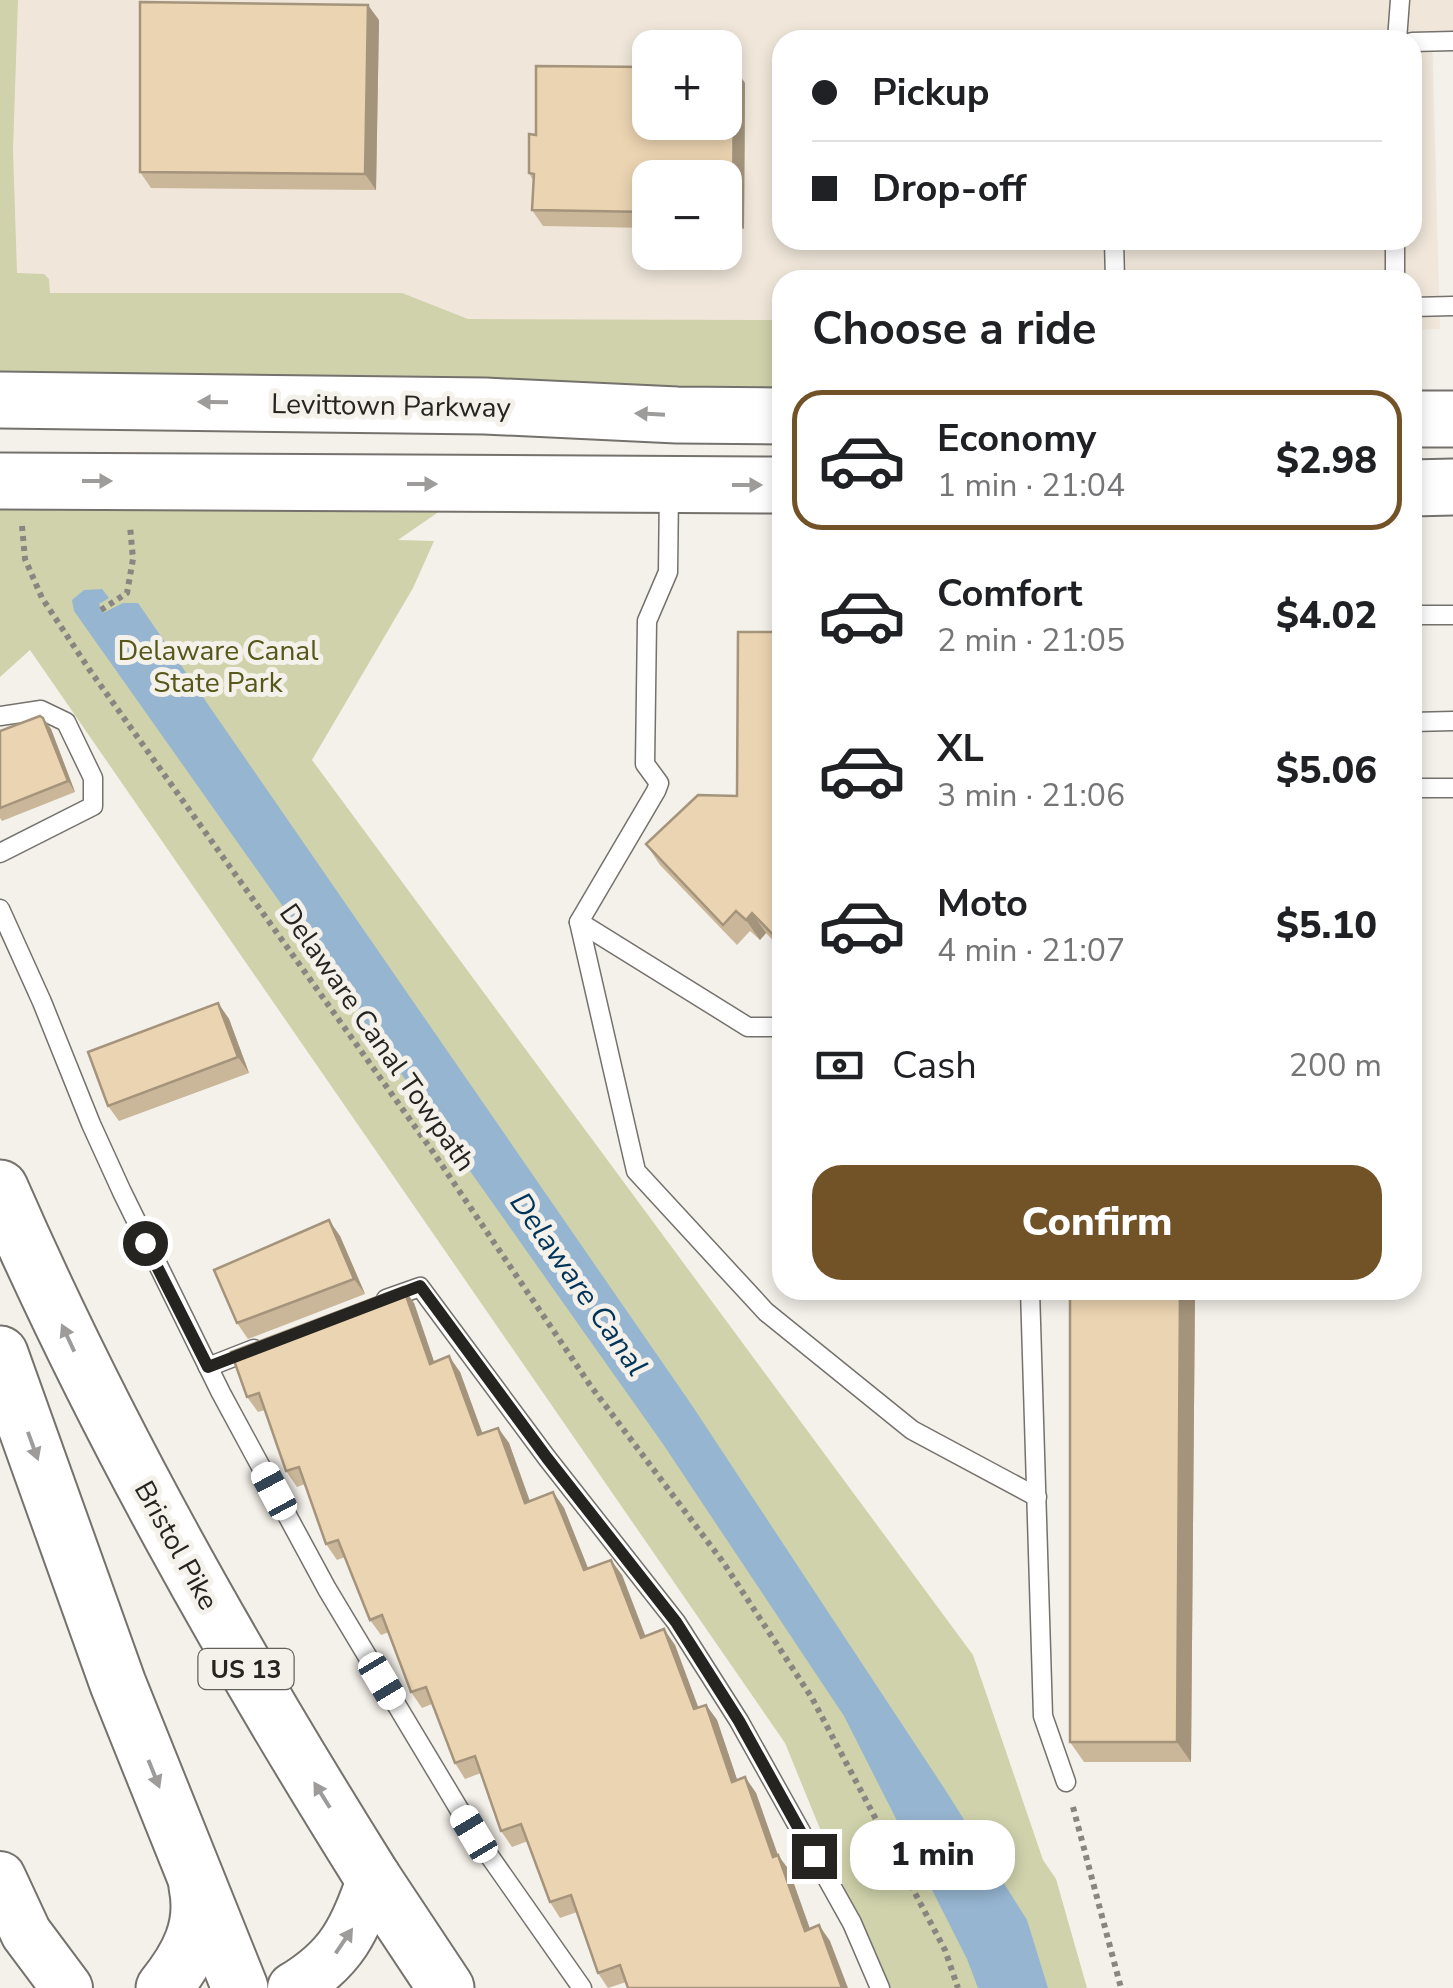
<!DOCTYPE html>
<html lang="en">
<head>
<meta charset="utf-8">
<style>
	:root { --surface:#fff; --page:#f6f6f6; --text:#202124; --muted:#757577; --line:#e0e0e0; --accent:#725328 }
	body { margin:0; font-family:"Nunito Sans",sans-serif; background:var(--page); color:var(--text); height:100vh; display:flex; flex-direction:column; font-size:38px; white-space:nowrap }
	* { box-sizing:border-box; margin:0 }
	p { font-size:32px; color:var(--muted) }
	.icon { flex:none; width:55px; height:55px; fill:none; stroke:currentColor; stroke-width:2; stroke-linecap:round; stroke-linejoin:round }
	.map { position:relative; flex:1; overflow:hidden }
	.side { position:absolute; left:772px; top:270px; width:650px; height:1030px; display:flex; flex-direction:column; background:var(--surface); border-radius:30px; box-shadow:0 5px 15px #0003 }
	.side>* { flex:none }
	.banner { position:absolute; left:772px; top:30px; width:650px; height:220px; border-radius:30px; box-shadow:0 5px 15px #0003; display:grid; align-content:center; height:220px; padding:0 40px; background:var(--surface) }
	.fabs { position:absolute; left:632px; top:30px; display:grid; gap:20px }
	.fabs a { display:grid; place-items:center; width:110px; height:110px; border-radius:20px; background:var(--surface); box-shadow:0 5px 15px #0003; font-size:50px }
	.end { position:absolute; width:45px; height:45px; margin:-22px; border:12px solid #252421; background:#fff; box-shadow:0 0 0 5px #fff }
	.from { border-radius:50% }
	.bubble { position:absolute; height:70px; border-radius:30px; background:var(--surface); box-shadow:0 5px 15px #0003; font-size:32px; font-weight:800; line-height:70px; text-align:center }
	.car { position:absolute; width:30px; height:60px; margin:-30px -15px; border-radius:12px; box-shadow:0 0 8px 2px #0007; background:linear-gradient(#fff 24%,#345 0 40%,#fff 0 76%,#345 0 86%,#fff 0) }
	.banner b { display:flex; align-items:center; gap:35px; height:95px; font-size:38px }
	.banner b+b { border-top:2px solid var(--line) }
	.banner i { width:25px; height:25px; background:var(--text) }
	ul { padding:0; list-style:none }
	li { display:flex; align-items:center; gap:30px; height:140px; margin:0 20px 15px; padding:0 20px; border:5px solid transparent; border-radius:30px }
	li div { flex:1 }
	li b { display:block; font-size:38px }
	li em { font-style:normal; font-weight:800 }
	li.on { border-color:var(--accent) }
	li>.icon { width:90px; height:90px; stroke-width:1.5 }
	h2 { padding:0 40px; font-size:45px; line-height:120px }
	.pay { display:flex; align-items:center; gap:25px; height:110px; padding:0 40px; font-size:38px }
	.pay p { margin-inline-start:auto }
	.button { display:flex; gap:20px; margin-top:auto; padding:20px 40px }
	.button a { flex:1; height:115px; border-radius:30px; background:var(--accent); color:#fff; font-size:40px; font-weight:800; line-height:115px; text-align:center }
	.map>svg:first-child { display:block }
	.built { fill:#f0e7da; fill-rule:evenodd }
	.green { fill:#cfd2ab }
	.water { fill:#96b5d1 }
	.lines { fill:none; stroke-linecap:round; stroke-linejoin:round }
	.service-casing { stroke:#75716c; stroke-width:21 }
	.secondary-casing { stroke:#75716c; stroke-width:54 }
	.primary-casing { stroke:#75716c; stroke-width:59 }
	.trunk-casing { stroke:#75716c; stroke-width:59 }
	.motorway-casing { stroke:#75716c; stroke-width:59 }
	.path { stroke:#898682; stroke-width:6; stroke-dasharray:5 5; stroke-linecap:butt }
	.service { stroke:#fff; stroke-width:18 }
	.secondary { stroke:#fff; stroke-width:50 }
	.primary { stroke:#fff; stroke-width:55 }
	.trunk { stroke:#fff; stroke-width:55 }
	.motorway { stroke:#fff; stroke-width:55 }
	.wall { fill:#cab698 }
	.shaded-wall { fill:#a4947c }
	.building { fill:#ebd4b1; stroke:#a4947c; stroke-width:2.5 }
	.oneway { fill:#9d9c9b }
	.route { stroke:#252421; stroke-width:12 }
	.labels { text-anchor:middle; stroke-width:10; stroke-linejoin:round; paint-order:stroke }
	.shield { fill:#f4f0ea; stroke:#63615d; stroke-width:2.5 }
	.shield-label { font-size:25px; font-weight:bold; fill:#252421 }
	.street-label { font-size:28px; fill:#252421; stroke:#f4f0ea }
	.park-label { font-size:28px; fill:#565718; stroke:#f4f0ea }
	.water-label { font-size:30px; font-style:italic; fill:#003459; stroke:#f4f0ea }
</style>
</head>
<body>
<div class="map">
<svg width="1453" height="1988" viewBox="0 0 1453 1988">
	<rect width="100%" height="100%" fill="#f4f0ea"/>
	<path class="built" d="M0,0H1453V34L1432,36L1440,329L1413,330L1412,280H782V347L0,369ZM782,40H1412V240H782ZM650,48H725V122H650ZM650,178H725V252H650Z"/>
	<g class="green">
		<path d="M0,0H18L13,150L17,273L44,274L49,279L50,293H402L468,319L782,320V396L0,375Z"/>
		<path d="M0,498L450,504L398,540L434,541L413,588L312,760L973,1655L1043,1860L1056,1879L1087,1988H885L785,1743L30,650L0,677Z"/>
	</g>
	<path class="water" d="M102,589L109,598L99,604L103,613L123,603H138L691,1404L946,1791L1027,1920L1048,1988H978L967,1959L844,1716L663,1444L74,611L72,600L84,590Z"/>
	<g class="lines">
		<defs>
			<g id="service">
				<path d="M1397,40L1400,0"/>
				<path d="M1412,42L1453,41"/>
				<path d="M1114,240L1115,280"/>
				<path d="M1395,280V240"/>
				<path d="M1412,307L1453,306"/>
				<path d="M669,490L668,572L647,621L645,764L659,783L656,791L579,922L748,1027H782"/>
				<path d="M1412,615H1453"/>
				<path d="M0,716L41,710L66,722L93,778V806L0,853"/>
				<path d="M1412,722L1453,721"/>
				<path d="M1412,788H1453"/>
				<path d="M0,909L42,1002L91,1124L122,1192L221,1393L327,1589L474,1834L582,1988"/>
				<path d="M579,922L636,1171L766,1312L912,1430L1037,1497"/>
				<path d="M1030,1290L1043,1716L1066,1782"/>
				<path d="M386,1299L420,1287L547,1458L676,1622L739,1721L852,1923L880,1988"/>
				<path d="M208,1367L254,1349"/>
			</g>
			<g id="secondary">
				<path d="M0,1877L26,1933L67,1988"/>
				<path d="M293,1988C343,1958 354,1930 373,1878"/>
			</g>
			<g id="primary">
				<path d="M0,400L485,406L677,415L782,416"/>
				<path d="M1412,419H1453"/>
				<path d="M0,481L782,485"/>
				<path d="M1412,488L1453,487"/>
			</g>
			<g id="trunk">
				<path d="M0,1188C105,1429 234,1656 373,1878"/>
				<path d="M0,1354L118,1684L240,1988"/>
				<path d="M164,1988C189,1957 205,1926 197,1886"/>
			</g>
			<path id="motorway" d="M373,1878L446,1988"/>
		</defs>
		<use href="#service" class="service-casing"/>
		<use href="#secondary" class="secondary-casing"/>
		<use href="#primary" class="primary-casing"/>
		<use href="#trunk" class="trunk-casing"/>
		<use href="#motorway" class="motorway-casing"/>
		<g class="path">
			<path d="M22,526L25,559L42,598L89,669L433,1152L590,1385L723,1562L812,1698L945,1950L958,1988"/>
			<path d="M101,610L127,593L133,559L130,526"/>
			<path d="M1073,1807L1121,1988"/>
		</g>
		<use href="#service" class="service"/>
		<use href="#secondary" class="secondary"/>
		<use href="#primary" class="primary"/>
		<use href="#trunk" class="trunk"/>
		<use href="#motorway" class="motorway"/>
	</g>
	<g class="wall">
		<path d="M379,20L376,190L151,188L140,172Z"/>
		<path d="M745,83L744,229H725V178H650V228L543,226L532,210L533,180L529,173L536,135Z"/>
		<path d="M1179,240H1352V245L1182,243Z"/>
		<path d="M782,632V950L766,933L760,940L750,931L737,945L660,865L646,844L737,796Z"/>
		<path d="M43,718L51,729L75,792L2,821L0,818V731Z"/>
		<path d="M218,1003L229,1019L249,1073L119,1121L108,1106Z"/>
		<path d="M340,1236L365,1294L248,1339L237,1323Z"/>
		<path d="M1070,1290H1195L1191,1762H1084L1070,1742Z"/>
		<path d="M414,1303L434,1362L460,1372L482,1433L498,1428L509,1443L530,1501L553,1492L564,1508L588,1568L622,1575L645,1636L675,1645L698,1708L706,1705L717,1720L737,1780L745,1777L756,1793L777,1855L789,1870L810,1929L830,1941L626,1982L608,1988L598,1973L577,1912L560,1918L550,1902L528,1841L512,1847L501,1831L481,1773L465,1779L455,1763L432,1704L422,1708L411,1692L389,1632L381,1635L370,1620L345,1557L337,1560L326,1544L305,1484L297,1487L286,1471L265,1410L258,1412L247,1397Z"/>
	</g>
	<g class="shaded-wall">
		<path d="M368,5L379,20L376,190L365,174Z"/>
		<path d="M734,67L745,83L744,229L733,214Z"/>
		<path d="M43,718L51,729L75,792L68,781Z"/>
		<path d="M752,913L766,933L760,940L746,920Z"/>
		<path d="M218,1003L229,1019L249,1073L238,1057Z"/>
		<path d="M329,1220L340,1236L365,1294L354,1279Z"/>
		<path d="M403,1287L414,1303L440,1379L430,1364Z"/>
		<path d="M1180,1290H1195L1191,1762L1177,1742Z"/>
		<path d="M449,1356L460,1372L489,1451L478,1435Z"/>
		<path d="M498,1428L509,1443L536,1519L525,1503Z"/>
		<path d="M553,1492L564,1508L595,1586L584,1570Z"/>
		<path d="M611,1560L622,1575L652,1653L641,1638Z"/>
		<path d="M664,1629L675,1645L705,1725L694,1709Z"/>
		<path d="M706,1705L717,1720L743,1797L732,1782Z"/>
		<path d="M745,1777L756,1793L784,1872L773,1857Z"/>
		<path d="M778,1855L789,1870L816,1946L805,1931Z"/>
		<path d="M819,1925L830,1941L848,1988H842Z"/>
	</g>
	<g class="building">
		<path d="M140,2L368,5L365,174L140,172Z"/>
		<path d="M536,66L650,67V122H725V67H734L733,214H725V178H650V212L532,210L534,174L529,173V134L536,135Z"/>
		<path d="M738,632H782V944L752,913L746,920L736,911L723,925L646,844L698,795L737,796Z"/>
		<path d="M40,716L43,718L68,781L0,808V731Z"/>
		<path d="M218,1003L238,1057L108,1106L88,1052Z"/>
		<path d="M329,1220L354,1279L237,1323L214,1270Z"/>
		<path d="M403,1287L430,1364L449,1356L478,1435L498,1428L525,1503L553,1492L584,1570L611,1560L641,1638L664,1629L694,1709L706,1705L732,1782L745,1777L773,1857L778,1855L805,1931L819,1925L842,1988H628L620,1965L598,1973L571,1895L550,1902L521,1824L501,1831L475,1756L455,1763L426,1687L411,1692L382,1615L370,1620L338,1540L326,1544L299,1467L286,1471L259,1393L247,1397L231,1352Z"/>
		<path d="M1070,1290H1180L1177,1742H1070Z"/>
	</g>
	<defs><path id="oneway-solid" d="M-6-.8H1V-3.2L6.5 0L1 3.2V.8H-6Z" transform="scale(2.5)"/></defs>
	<g class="oneway">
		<use href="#oneway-solid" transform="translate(213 402) rotate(-179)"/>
		<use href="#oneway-solid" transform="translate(650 414) rotate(-177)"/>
		<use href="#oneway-solid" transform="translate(97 481)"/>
		<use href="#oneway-solid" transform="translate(422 484)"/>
		<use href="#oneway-solid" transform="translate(747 485)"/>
		<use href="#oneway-solid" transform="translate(68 1338) rotate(-115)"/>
		<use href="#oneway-solid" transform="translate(33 1446) rotate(70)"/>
		<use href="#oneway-solid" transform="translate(154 1774) rotate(68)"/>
		<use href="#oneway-solid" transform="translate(322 1795) rotate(-122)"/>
		<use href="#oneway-solid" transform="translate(344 1941) rotate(-56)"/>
	</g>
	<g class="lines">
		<path class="route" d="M145,1243L208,1367L420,1286L547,1458L676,1622L739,1721L814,1856"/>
	</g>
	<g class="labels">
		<rect class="shield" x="198.5" y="1649" width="95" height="40" rx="8"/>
		<g class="shield-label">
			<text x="246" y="1678">US 13</text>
		</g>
		<g class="street-label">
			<text transform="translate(391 405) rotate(1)" y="10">Levittown Parkway</text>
			<text transform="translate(378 1037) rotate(55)" y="10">Delaware Canal Towpath</text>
			<text transform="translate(177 1545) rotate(61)" y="10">Bristol Pike</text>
		</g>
		<g class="park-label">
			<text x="218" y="660">Delaware Canal<tspan x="218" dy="32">State Park</tspan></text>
		</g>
		<g class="water-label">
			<text transform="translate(579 1284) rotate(55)" y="10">Delaware Canal</text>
		</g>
	</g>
</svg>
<div class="fabs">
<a>+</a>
<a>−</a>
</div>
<i class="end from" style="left:145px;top:1243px"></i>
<i class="end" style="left:814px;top:1856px"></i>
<div class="bubble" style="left:850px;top:1820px;width:165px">1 min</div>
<i class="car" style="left:274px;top:1491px;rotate:332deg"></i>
<i class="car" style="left:382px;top:1681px;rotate:149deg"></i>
<i class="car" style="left:474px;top:1834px;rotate:329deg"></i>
<div class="banner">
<b><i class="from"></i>Pickup</b>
<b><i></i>Drop-off</b>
</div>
<section class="side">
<h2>Choose a ride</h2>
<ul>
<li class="on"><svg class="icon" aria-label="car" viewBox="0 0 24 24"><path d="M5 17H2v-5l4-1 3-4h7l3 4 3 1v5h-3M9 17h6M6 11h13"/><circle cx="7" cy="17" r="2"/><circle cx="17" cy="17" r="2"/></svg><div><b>Economy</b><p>1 min · 21:04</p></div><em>$2.98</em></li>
<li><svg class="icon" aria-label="car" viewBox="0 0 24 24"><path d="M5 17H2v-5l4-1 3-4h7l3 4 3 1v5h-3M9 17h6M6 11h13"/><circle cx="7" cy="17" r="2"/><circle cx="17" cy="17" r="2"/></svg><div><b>Comfort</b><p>2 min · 21:05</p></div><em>$4.02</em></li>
<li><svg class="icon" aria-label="car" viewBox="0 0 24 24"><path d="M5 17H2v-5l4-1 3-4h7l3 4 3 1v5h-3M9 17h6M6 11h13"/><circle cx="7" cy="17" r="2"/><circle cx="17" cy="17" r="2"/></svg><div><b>XL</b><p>3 min · 21:06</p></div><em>$5.06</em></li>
<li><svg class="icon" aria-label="car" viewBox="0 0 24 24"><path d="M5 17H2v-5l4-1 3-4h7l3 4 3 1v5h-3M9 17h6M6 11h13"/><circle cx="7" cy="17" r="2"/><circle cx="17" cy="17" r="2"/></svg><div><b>Moto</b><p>4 min · 21:07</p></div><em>$5.10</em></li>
</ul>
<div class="pay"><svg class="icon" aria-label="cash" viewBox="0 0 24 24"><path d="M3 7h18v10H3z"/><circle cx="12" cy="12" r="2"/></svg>Cash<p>200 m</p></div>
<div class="button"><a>Confirm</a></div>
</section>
</div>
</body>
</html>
